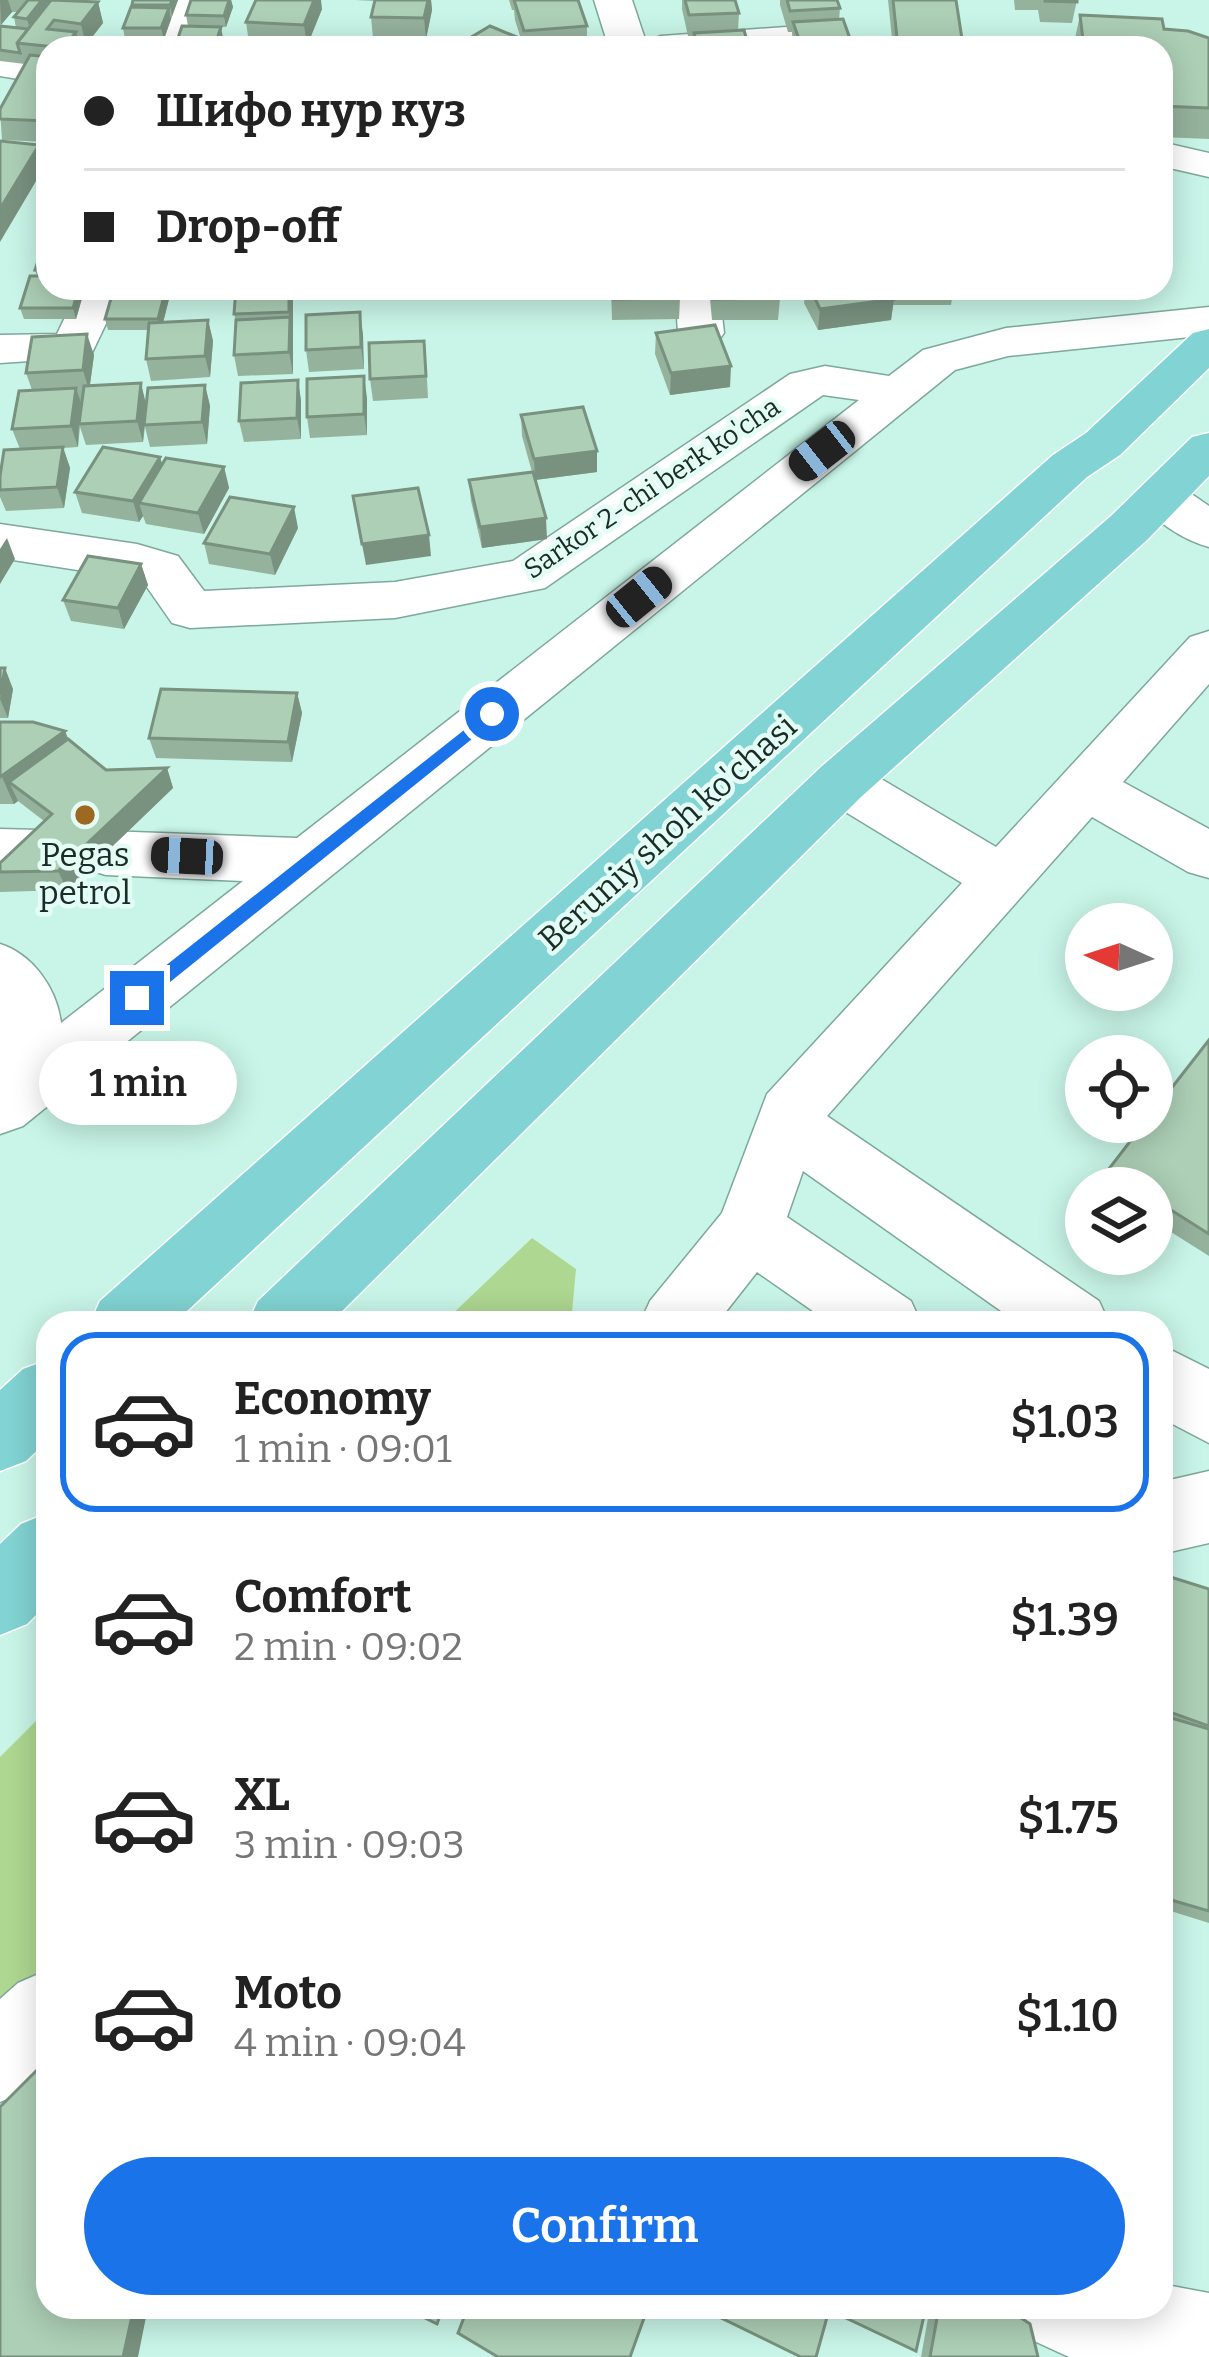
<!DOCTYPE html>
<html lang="en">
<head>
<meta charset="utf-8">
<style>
	:root { --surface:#fff; --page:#f2f2f2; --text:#222; --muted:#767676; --line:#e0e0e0; --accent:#1a73e8 }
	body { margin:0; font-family:Bitter,serif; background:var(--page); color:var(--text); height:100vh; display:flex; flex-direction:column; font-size:45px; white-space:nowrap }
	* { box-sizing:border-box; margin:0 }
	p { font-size:39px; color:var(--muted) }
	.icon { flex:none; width:66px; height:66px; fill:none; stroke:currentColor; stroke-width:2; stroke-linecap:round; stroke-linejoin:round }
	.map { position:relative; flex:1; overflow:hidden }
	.details { position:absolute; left:36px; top:1311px; width:1137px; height:1008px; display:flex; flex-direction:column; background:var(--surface); border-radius:36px; box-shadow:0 6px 30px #0003 }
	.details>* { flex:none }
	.banner { position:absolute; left:36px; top:36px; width:1137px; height:264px; border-radius:36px; box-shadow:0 6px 30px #0003; display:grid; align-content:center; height:264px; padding:0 48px; background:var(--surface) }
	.needle { width:78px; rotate:273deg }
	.fabs { position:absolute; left:1065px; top:903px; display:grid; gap:24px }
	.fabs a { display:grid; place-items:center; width:108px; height:108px; border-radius:50%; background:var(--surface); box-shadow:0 6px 30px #0003; font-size:60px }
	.end { position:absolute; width:54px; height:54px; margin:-27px; border:15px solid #1a73e8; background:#fff; box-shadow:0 0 0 6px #fff }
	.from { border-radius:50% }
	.bubble { position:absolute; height:84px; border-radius:42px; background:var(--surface); box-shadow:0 6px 30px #0003; font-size:39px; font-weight:600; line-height:84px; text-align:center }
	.car { position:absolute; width:36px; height:72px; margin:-36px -18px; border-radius:15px; box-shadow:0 0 9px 3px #0007; background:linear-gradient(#222 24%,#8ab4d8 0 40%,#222 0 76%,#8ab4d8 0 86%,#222 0) }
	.banner b { display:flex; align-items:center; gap:42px; height:114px; font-size:45px }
	.banner b+b { border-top:3px solid var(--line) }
	.banner i { width:30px; height:30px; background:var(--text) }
	ul { padding:21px 0 0; list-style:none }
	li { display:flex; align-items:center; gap:36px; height:180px; margin:0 24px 18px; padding:0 24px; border:6px solid transparent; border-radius:36px }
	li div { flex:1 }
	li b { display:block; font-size:45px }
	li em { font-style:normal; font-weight:600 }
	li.current { border-color:var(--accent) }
	li>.icon { width:108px; height:108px; stroke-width:1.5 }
	.primary-button { display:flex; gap:24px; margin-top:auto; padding:24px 48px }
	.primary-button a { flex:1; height:138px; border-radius:72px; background:var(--accent); color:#fff; font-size:48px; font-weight:600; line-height:138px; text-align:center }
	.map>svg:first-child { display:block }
	.green { fill:#aed791 }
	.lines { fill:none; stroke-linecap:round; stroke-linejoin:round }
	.minor-casing { stroke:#7da89b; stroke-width:3 }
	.major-casing { stroke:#fff; stroke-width:3 }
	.minor { fill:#fff; fill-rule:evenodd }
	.major { fill:#82d3d3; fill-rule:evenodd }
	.wall { fill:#95b29d }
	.shaded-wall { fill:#79917f }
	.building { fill:#adcfb6; stroke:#79917f; stroke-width:3 }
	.route { fill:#1a73e8 }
	.poi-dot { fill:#9d6920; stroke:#e3fdf5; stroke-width:4.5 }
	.labels { text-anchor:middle; stroke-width:9; stroke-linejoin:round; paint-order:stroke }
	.far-street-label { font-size:27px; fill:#1a2c27; stroke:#e3fdf5 }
	.street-label { font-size:33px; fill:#1a2c27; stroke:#e3fdf5 }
	.poi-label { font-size:33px; fill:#1a2c27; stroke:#e3fdf5 }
</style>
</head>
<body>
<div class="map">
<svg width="1209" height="2357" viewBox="0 0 1209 2357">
	<rect width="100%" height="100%" fill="#c8f5e7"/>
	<g class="green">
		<path d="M532,1238L576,1269L571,1323H443Z"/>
		<path d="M48,1709V1965L0,2008V1757Z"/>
	</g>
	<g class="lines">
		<defs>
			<g id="minor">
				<path d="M172,0H210L190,48H152Z"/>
				<path d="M594,0H632L646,42L661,36L786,27L800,31L805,39L796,48H609Z"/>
				<path d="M0,52L48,60V84L0,76Z"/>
				<path d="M1161,142L1209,153V177L1161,166Z"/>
				<path d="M79,288H123L90,357L0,363V335L57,334Z"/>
				<path d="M675,288H719L724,333L717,343L701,347L685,343L678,333Z"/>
				<path d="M1209,307V335L1008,356L955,370L23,1126L0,1134V944C32,954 57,988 61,1023L243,881L106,875L85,869L77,853L85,837L106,831L297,838L859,400L823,395L545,588L395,618L190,628L172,623L142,580L0,558V524L137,544L178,556L204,591L395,582L513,561L790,374L825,366L889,376L923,350L1006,328Z"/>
				<path d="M1162,481L1180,486L1209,506V547C1183,540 1152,520 1137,497L1144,486Z"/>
				<path d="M1209,631V684L1123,782L1209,829V878L1188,872L1092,817L827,1116L1099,1301L1109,1323H1018L803,1171L787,1217L911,1301L921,1323H830L757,1272L717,1323H640L650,1301L722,1213L767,1094L962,883L821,797L813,782L821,767L841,761L861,767L996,847L1190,637Z"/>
				<path d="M0,829L40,830L61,836L69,852L61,868L40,874L0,873Z"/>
				<path d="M1161,1345L1209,1369V1443L1161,1418Z"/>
				<path d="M1209,1471V1543L1161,1554V1482Z"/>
				<path d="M48,1970V2072L31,2089L0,2102V1999L18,1983Z"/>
				<path d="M1161,2284L1209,2293V2357H1069L1032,2340L1018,2307H1161Z"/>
			</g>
			<g id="major">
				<path d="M1209,329V368L1120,455L1087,477L174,1323H90L100,1301L1053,455L1086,433L1193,333Z"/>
				<path d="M1209,433V476L1147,540L861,797L330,1323H248L258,1301L821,767L1111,516L1192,437Z"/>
				<path d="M48,1360V1440L26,1461L0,1471V1390L23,1369Z"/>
				<path d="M48,1513V1603L27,1624L0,1635V1544L21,1524Z"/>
			</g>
		</defs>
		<use href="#minor" class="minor-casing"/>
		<use href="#major" class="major-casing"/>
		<use href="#minor" class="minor"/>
		<use href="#major" class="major"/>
	</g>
	<g class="wall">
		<path d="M0,0H77L98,2L103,23L86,45L79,44L80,48H48V142L2,140L0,109L25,64L0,61V26L16,28L14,17L18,12H12L0,25Z"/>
		<path d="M178,0L164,39H125L123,28L132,7V5Z"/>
		<path d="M191,0H231L233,7L226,27L188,26L186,15Z"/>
		<path d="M355,0H431L432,10L426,39L373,38L371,17L375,1Z"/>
		<path d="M509,0H578L587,26V47L453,48L521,39L515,20L514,10H512Z"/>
		<path d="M682,0H735L739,13L738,31L749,48H693L694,36H688L682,9Z"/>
		<path d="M780,0H837L840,8L839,20L843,19L853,48H793L792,32H788L780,5Z"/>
		<path d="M888,0H956L962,39L961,48H893Z"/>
		<path d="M1014,0H1077L1072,23L1040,22L1038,10H1015Z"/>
		<path d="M322,9L307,46L249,43L246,22Z"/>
		<path d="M1080,15L1209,38V139L1161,137V48H1073Z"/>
		<path d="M48,240V288H85L76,319H24L20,308L37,276L35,270Z"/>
		<path d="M611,288L680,298L679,319L612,320Z"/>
		<path d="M709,288H779L780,298L778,320H712Z"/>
		<path d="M806,288H954L951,305H893L891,320L818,330L804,303Z"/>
		<path d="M169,299L163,322L208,320L213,341L210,377L151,381L146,359L148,330H108L105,319Z"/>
		<path d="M293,299V374L238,376L234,355L236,322L234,314Z"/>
		<path d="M360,312L364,369L309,372L306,350Z"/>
		<path d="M656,333L730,387L670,395L655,354Z"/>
		<path d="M94,355L90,385L146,404L205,385L210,406L207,444L150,447L145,427L143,442L86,445L80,427L78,447L63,448L70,468L64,508L6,511L0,497V476L20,449L12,429L32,390L26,373Z"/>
		<path d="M426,362L428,398L373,401L370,379Z"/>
		<path d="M298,380L301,401V439L244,442L239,421Z"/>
		<path d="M367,398V435L310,438L307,417Z"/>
		<path d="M521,415L597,472L535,480L547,539L482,548L471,501L469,480L532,472L522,436Z"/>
		<path d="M160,457L162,464L224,467L229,488L204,534L146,524L143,516L139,522L82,513L75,492Z"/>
		<path d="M298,528L275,575L209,564L204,543Z"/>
		<path d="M141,564L148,585L124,629L71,621L63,600Z"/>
		<path d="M0,668L13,689L8,718H0Z"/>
		<path d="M297,693L302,713L292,762L156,758L149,738Z"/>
		<path d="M0,722L65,731L68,739L106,770L167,768L173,788L67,890L0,892V863L44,821L18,801L14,804H0Z"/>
		<path d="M1209,1040V1256L1152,1220V1188H1103L1099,1186L1108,1170Z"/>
		<path d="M1161,1574L1209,1589V1923L1161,1908Z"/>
		<path d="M930,2307H1005L1038,2357H921Z"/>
	</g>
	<g class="shaded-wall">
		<path d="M0,0H8L12,12L1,25Z"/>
		<path d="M42,0H64L32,37L27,19Z"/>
		<path d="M172,0H178L172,16L170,5Z"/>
		<path d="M229,0H231L233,7L226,27L224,16Z"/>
		<path d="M314,0H321L322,9L307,46L304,25Z"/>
		<path d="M428,0H431L432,10L426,39L424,18Z"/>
		<path d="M98,2L103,23L86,45L81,24Z"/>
		<path d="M169,8L171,19L164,39L161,28Z"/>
		<path d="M221,27L223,38L220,48H214Z"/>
		<path d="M76,32L80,48H64Z"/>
		<path d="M39,145L45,166L0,242V209Z"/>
		<path d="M79,288H85L76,319L73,308Z"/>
		<path d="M166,288L169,299L161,331L158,319Z"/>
		<path d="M289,288H291L293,299V374L289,352Z"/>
		<path d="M894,299L891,320L818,330L820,309Z"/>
		<path d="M360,312L363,334L364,369L361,347Z"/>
		<path d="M208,320L213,341L210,377L205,356Z"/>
		<path d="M87,334L94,355L89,391L83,370Z"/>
		<path d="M731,366L730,387L670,395L671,373Z"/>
		<path d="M364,376L367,398V435L364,414Z"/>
		<path d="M298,380L301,401V439L297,418Z"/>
		<path d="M141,383L146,404L143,442L137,421Z"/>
		<path d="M205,385L210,406L207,444L202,422Z"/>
		<path d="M76,388L83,409L79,424L78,447L71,426Z"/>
		<path d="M63,447L70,468L64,508L57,487Z"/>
		<path d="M597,451V472L535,480L534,459Z"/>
		<path d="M160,457L166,478L139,503L143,516L139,522L133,501Z"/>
		<path d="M224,467L229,488L204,534L198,513Z"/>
		<path d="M294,507L298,528L275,575L270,554Z"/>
		<path d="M546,518L547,539L482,548L480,527Z"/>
		<path d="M429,535L431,556L366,565L362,544Z"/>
		<path d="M7,538L15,559L0,584V549Z"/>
		<path d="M141,564L148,585L124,629L118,608Z"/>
		<path d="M5,668L13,689L8,718L0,699Z"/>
		<path d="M297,693L302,713L292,762L288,742Z"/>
		<path d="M65,731L76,759L9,782L18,801L14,804L2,777Z"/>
		<path d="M167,768L173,788L67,890L58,871Z"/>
		<path d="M134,2307H148L138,2357H123Z"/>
	</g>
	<g class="building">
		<path d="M28,0H42L27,19L14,17Z"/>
		<path d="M51,0L98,2L81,24L54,20L47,29L76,32L64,48L17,43Z"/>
		<path d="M133,0H172L170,5H132Z"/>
		<path d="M191,0H229L224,16L186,15Z"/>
		<path d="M256,0H314L304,25L246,22Z"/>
		<path d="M375,0H428L424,18L371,17Z"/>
		<path d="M514,0H578L587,26L524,31Z"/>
		<path d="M685,0H735L739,13L689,15Z"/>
		<path d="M787,0H837L840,8L790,11Z"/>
		<path d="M893,0H956L962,39L897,38Z"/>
		<path d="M1045,0H1077V2L1045,1Z"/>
		<path d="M131,7L169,8L161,28H123Z"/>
		<path d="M1080,15L1162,19L1164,29L1188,31L1209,38V108L1161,106V48H1084Z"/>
		<path d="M843,19L853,47L802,48L793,22Z"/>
		<path d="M0,26L28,29L17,43L20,53L0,50Z"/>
		<path d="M182,26L221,27L214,48L175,47Z"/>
		<path d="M490,26L543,48H453Z"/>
		<path d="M744,30L749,48H698L694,33Z"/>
		<path d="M108,43L147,44L145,48H106Z"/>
		<path d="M224,46L281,48H223Z"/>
		<path d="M30,55L48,57V121L0,119V109Z"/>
		<path d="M0,141L39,145L0,209Z"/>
		<path d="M45,240H48V270H35Z"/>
		<path d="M30,276H48V288H79L73,308H20Z"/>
		<path d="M114,288H166L158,319H105Z"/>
		<path d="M236,288H289V312L234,314Z"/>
		<path d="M612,288H679L680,298L613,299Z"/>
		<path d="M712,288H779L780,298L713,299Z"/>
		<path d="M810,288H888L894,299L820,309Z"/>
		<path d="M360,312L361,347L306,350V315Z"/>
		<path d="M290,317L289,352L234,355L236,320Z"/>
		<path d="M208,320L205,356L146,359L149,323Z"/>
		<path d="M715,325L731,366L671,373L656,333Z"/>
		<path d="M87,334L83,370L26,373L32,337Z"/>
		<path d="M424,341L426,376L370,379L369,343Z"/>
		<path d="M364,376V414L307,417V379Z"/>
		<path d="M298,380L297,418L239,421L241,383Z"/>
		<path d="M141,383L137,421L79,424L84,386Z"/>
		<path d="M205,385L202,422L144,425L148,388Z"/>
		<path d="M76,388L71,426L12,429L19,391Z"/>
		<path d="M583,407L597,451L534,459L521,415Z"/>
		<path d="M63,447L57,487L0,490V476L4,450Z"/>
		<path d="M103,447L160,457L133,501L75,492Z"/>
		<path d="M166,458L224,467L198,513L139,503Z"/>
		<path d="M533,472L546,518L480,527L469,480Z"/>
		<path d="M418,488L429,535L362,544L353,496Z"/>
		<path d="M230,497L294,507L270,554L204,543Z"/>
		<path d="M88,556L141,564L118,608L63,600Z"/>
		<path d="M0,668H5L0,695Z"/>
		<path d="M161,689L297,693L288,742L149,738Z"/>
		<path d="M0,722H33L65,731L0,777Z"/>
		<path d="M68,739L106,770L167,768L58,871L0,872V863L52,814L9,782Z"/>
		<path d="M1209,1040V1234L1152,1198V1188H1137L1108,1170L1145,1122H1152V1113Z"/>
		<path d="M1161,1574L1209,1589V1726L1161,1709Z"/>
		<path d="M1161,1715L1209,1729V1911L1161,1897Z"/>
		<path d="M48,2059V2307H134L123,2357H0V2107Z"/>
		<path d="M403,2307H443L437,2324Z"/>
		<path d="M468,2307H648L630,2357H498L458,2333Z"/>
		<path d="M705,2307H926L916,2351L829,2310L816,2357H801L705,2310Z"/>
		<path d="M939,2307H1005L1030,2324L1038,2357H930Z"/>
	</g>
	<path class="route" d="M492,708L498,710V718L144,1003H131V993Z"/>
	<circle class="poi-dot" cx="85" cy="815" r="12"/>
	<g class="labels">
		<g class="far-street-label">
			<text transform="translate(652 488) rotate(-34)" y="9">Sarkor 2-chi berk ko'cha</text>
		</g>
		<g class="street-label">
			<text transform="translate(667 832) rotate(-42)" y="12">Beruniy shoh ko'chasi</text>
		</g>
		<g class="poi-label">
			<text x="85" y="866">Pegas<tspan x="85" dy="38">petrol</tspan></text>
		</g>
	</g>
</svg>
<div class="fabs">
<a><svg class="needle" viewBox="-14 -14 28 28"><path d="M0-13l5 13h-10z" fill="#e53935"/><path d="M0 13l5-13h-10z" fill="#767676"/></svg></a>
<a><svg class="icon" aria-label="locate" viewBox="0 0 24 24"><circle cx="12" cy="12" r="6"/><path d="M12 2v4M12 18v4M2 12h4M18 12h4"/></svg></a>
<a><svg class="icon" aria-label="layers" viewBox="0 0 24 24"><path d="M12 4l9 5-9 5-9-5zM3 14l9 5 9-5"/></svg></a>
</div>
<i class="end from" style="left:492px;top:714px"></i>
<i class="end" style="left:137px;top:998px"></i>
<div class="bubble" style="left:39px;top:1041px;width:198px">1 min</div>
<i class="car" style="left:822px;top:451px;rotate:232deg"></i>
<i class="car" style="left:639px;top:597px;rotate:51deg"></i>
<i class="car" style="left:187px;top:856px;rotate:273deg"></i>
<div class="banner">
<b><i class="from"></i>Шифо нур куз</b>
<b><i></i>Drop-off</b>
</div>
<section class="details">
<ul>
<li class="current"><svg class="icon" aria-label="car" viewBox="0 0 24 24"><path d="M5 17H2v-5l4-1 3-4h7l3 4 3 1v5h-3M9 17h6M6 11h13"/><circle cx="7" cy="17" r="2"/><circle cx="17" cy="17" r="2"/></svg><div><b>Economy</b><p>1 min · 09:01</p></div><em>$1.03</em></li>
<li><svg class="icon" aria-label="car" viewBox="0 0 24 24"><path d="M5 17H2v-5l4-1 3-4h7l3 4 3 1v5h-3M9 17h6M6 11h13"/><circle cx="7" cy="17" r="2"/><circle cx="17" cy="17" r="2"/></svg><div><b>Comfort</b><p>2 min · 09:02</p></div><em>$1.39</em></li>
<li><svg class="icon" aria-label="car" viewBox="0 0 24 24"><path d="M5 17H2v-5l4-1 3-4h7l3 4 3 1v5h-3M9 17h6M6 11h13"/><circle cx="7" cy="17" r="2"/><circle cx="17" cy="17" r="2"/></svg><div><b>XL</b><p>3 min · 09:03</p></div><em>$1.75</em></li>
<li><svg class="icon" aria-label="car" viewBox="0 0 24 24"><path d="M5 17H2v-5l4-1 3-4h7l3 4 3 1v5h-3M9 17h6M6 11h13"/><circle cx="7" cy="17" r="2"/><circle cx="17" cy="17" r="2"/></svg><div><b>Moto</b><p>4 min · 09:04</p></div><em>$1.10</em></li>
</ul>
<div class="primary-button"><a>Confirm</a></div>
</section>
</div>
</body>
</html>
